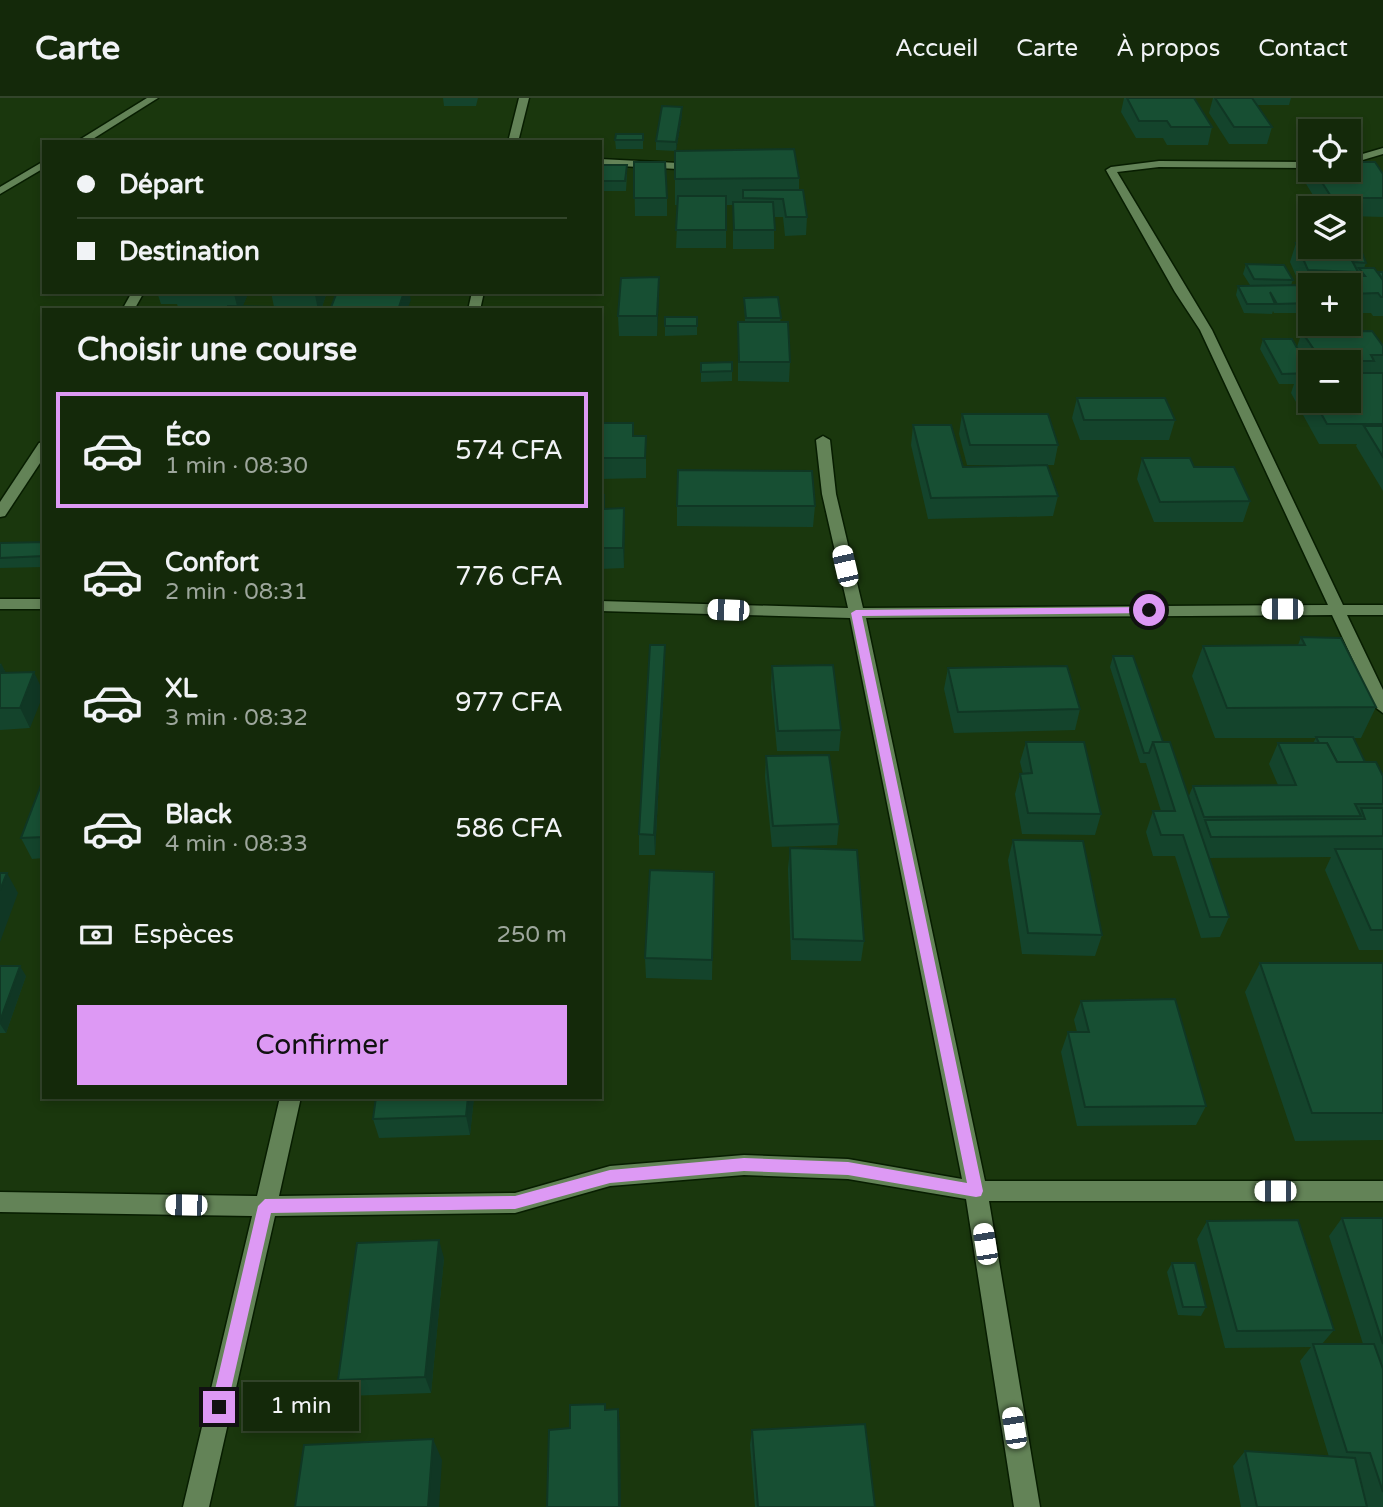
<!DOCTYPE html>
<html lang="fr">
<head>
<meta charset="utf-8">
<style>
	:root { --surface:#14290a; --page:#213518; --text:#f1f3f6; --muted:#9da69c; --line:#33452b; --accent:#dd99f4 }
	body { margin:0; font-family:"Varela Round",sans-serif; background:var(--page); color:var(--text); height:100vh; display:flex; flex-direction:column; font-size:26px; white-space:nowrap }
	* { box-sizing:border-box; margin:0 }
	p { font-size:23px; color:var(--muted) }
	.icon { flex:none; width:38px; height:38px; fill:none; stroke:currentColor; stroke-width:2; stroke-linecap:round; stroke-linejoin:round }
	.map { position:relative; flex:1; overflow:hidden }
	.sheet { position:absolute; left:42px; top:210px; width:560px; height:791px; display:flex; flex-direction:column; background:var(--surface); border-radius:0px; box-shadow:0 4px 10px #0003,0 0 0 2px var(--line) }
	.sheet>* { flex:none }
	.guide { position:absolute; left:42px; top:42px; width:560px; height:154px; border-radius:0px; box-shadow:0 4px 10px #0003,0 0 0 2px var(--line); display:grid; align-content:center; height:154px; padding:0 35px; background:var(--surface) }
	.controls { position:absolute; left:1298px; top:21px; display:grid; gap:14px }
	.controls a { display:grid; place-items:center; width:63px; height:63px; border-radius:0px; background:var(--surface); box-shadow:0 4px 10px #0003,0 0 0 2px var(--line); font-size:35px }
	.end { position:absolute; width:32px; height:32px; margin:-16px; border:9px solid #dd99f4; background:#111; box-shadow:0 0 0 4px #111 }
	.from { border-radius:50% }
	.bubble { position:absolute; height:49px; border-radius:0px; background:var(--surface); box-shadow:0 4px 10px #0003,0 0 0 2px var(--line); font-size:23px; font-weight:600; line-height:49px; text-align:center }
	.car { position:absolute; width:21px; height:42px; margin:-21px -10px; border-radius:9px; box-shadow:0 0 5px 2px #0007; background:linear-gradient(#fff 24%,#345 0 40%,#fff 0 76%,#345 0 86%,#fff 0) }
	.guide b { display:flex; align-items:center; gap:24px; height:66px; font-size:26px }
	.guide b+b { border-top:2px solid var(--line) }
	.guide i { width:18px; height:18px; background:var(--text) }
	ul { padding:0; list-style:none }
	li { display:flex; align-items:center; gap:21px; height:116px; margin:0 14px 10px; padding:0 21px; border:4px solid transparent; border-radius:0px }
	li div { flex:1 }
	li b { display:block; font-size:26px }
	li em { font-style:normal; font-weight:600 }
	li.active { border-color:var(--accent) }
	li>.icon { width:63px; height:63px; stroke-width:1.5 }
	h2 { padding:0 35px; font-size:32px; line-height:84px }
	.pay { display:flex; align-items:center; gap:18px; height:77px; padding:0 35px; font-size:26px }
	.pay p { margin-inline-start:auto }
	.button { display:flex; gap:14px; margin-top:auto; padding:14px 35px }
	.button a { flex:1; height:80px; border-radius:0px; background:var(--accent); color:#111; font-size:28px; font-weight:600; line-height:80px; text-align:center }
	header { display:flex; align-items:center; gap:42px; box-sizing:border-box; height:98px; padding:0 35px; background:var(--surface); border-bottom:2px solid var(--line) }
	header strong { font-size:33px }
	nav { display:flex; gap:38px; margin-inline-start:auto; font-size:24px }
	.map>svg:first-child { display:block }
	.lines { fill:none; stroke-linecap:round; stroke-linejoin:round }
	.minor-casing { stroke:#071d00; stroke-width:3 }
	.minor { fill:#638357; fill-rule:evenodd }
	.wall { fill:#14442c; fill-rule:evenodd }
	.shaded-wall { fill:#103724 }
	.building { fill:#174f33; stroke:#103724; stroke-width:2 }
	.route { fill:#dd99f4 }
</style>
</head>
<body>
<header>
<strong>Carte</strong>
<nav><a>Accueil</a><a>Carte</a><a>À propos</a><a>Contact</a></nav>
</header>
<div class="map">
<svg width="1383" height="1409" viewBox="0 0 1383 1409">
	<rect width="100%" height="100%" fill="#1a370d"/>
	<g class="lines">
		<defs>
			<g id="minor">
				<path d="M147,0H158L88,44H76Z"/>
				<path d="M519,0H529L518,44H508Z"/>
				<path d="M1383,50V56L1349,66V60Z"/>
				<path d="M600,61L698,66L703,69L698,72L600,67Z"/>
				<path d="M44,63V70L0,96V89Z"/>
				<path d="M1159,63L1311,64V70L1159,69L1117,74L1212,232L1343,507H1383V517H1347L1383,592V615L1375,609L1332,517L866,520L985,1083H1383V1103H989L1040,1409H1014L966,1101L848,1081L744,1077L610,1088L515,1115L275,1118L209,1409H183L252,1118L0,1114V1094L257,1098L280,999H301L279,1098L515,1095L610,1068L744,1057L848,1061L962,1081L850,520L600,513V503L848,510L822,396L816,342L823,338L830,342L836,396L863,510L1328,507L1200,232L1175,194L1106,72L1111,69Z"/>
				<path d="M132,194H144L134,212H122Z"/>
				<path d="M472,194H484L480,212H468Z"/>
				<path d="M44,344V359L5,418L0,419V404L39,345Z"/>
				<rect x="0" y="501" width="44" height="10"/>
			</g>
		</defs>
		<use href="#minor" class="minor-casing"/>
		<use href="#minor" class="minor"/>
	</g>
	<g class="wall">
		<path d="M443,0H478L476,8H444Z"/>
		<path d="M1124,0H1194L1212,29L1208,47H1167L1163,40H1136L1121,14Z"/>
		<path d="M1213,0H1291L1289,7H1257L1272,29L1267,46H1229L1209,15Z"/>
		<path d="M682,17L676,53L799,80V92L807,119L806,137L785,138L783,119H774V151H733V107H726V150H676L678,107H675V53L656,52V43Z"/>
		<path d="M643,36V51H616L615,42Z"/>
		<path d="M1308,63H1311V72H1349L1383,76V119L1349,118V110H1321L1303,81Z"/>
		<path d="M634,64L667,100V118H635Z"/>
		<path d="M600,67L627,76L626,93H600Z"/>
		<path d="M1296,145L1366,165L1364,170L1378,174H1383V218H1373L1371,215H1349V187H1311V215H1274L1273,213L1272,216L1244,215L1236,197L1238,188L1250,187L1243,176L1246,166L1293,182L1291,187H1300L1290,164Z"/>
		<path d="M659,179L657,238H619L618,218Z"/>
		<path d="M157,194H249L242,209H274L271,194H327L321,212H290L289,209H275V212H179L177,206H161Z"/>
		<path d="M744,200L781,220L780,224L790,264L789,284L738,283V224H745Z"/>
		<path d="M665,219H697V237L665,238Z"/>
		<path d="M1302,234L1383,248V393L1356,348L1357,346H1319L1291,295L1294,286H1279L1260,251L1263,241L1297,249ZM1311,264H1349V303H1311Z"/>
		<path d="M732,264V283L701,284V265Z"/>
		<path d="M1077,300L1175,322L1169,342H1080L1072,320Z"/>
		<path d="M962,316L1058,347L1054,367H967L959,336Z"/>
		<path d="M913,327L963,369L1058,398L1053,418L928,421L911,347Z"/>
		<path d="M600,338H646V380L600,381Z"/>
		<path d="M1142,360L1194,369L1250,403L1243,424H1154L1137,381Z"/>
		<path d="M600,397L605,411L624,410V470L600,471Z"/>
		<path d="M677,408H815L813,429L677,428Z"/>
		<path d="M44,444V469L0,470V445Z"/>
		<path d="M1301,539L1376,609L1361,640H1354L1365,664L1383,678V852H1359L1325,772L1331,759L1209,760L1229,819L1220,839L1201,840L1175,758H1153L1146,734L1153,713H1161L1146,665H1140L1110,569L1113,558L1163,644L1188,700L1193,688L1278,687L1269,666L1278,645H1313L1316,640H1215L1192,578L1203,548L1298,547Z"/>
		<path d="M0,565L6,575L30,630L0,632Z"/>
		<path d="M665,568L655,757H639V736Z"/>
		<path d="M772,568L841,632L839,653H777L771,589Z"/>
		<path d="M948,570L1080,611L1075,632L954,635L944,591Z"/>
		<path d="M1026,644L1101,716L1095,737L1022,736L1015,696L1020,676H1023L1020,664Z"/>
		<path d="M766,658L839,726L837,747L772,749L765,679Z"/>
		<path d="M44,679V760L32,761L21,740Z"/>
		<path d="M1013,742L1102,837L1095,858L1022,856L1008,762Z"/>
		<path d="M790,750L864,843L861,863L791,862L788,771Z"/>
		<path d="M714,774L712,882L646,880L645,860Z"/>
		<path d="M1260,865H1383V1042L1295,1043L1245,894Z"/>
		<path d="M0,868L26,878L6,935H0Z"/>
		<path d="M1081,903L1206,1008L1196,1027L1077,1028L1061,954L1068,934H1077L1074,922Z"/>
		<path d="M474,999L470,1037L379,1040L373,1021Z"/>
		<path d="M1342,1120H1383V1409H1241L1233,1368L1245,1353L1329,1359L1300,1263L1311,1249L1225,1250L1197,1141L1207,1123L1334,1232L1322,1246H1363L1329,1138Z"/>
		<path d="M444,1160L431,1295L346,1298L338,1282Z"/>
		<path d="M1172,1165L1206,1209L1201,1218L1178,1217L1167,1174Z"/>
		<path d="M752,1332L875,1409H755L750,1347Z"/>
	</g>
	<g class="shaded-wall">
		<path d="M682,9V17L676,53V44Z"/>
		<path d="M659,179V198L657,238V218Z"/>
		<path d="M235,194H249L241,212H238L234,196Z"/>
		<path d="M316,194H327L321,212H318L315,197Z"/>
		<path d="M404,194H409L411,202L407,212H398Z"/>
		<path d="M624,410L625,431L624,470L623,450Z"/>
		<path d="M665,547V568L655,757L654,737Z"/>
		<path d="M1,565L11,586L0,582V568Z"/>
		<path d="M34,574L44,595L30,630L20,610Z"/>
		<path d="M7,775L18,795L0,844V792Z"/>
		<path d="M20,868L26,878L6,935L0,926V923Z"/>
		<path d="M468,999H474L470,1037L466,1018Z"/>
		<path d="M439,1142L444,1160L431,1295L425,1279Z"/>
		<path d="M618,1311L620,1327L621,1409H619Z"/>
		<path d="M433,1341L442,1362L439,1409H428Z"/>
	</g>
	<g class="building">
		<path d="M1127,0H1194L1212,29H1171L1167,23H1139Z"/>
		<path d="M1215,0H1252L1272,29H1234Z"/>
		<path d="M662,8L682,9L676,44L656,43Z"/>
		<path d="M616,36H643V42H615Z"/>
		<path d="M794,51L799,80L675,81V53Z"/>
		<path d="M634,64H665L667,100H634Z"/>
		<path d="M1349,64H1375L1383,76V100H1332L1314,72H1349Z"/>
		<path d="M600,67H627L625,83H600Z"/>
		<path d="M743,92H803L807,119H786L783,101L743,100Z"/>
		<path d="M678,98H726V132H676Z"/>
		<path d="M733,104H773L775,132H734Z"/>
		<path d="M1296,145L1311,146V149H1345L1358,174L1308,172Z"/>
		<path d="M1349,146L1359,147L1366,165L1353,164L1345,149H1349Z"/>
		<path d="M1246,166L1284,167L1293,182L1254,181Z"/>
		<path d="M1359,170H1374L1383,182V199H1381L1378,195L1349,196V187H1315L1309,178H1365Z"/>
		<path d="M1378,174H1383V182Z"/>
		<path d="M659,179L657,218H618L621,180Z"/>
		<path d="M1304,187L1311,198V205L1277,206L1270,194L1275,206H1247L1238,188Z"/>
		<path d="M175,194H235L234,196L174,195Z"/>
		<path d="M288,194H316L315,197H287Z"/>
		<path d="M337,194H404L398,212H330Z"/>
		<path d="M778,199L781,220H746L744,200Z"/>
		<path d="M228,208L275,209L273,212H226Z"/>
		<rect x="665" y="219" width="32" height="9"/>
		<path d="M738,224H788L790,264H739Z"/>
		<path d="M1372,233L1383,248V257H1371L1374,263H1352L1344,253H1315L1302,234Z"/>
		<path d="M1263,241H1292L1311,275L1282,276Z"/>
		<path d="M732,264V273L701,274V265Z"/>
		<path d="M1298,275H1311V298Z"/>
		<path d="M1349,275H1383V326H1327L1314,303H1349Z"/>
		<path d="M1077,300H1165L1175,322H1084Z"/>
		<path d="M962,316H1048L1058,347H970Z"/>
		<path d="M603,325H633V338H646L645,360H600V338H602Z"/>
		<path d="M913,327H951L963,369L1047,367L1058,398L931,400Z"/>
		<path d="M1364,328H1383V359Z"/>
		<path d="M1142,360H1190L1194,369H1234L1250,403L1160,404Z"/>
		<path d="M678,372L812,373L815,408H677Z"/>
		<path d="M600,397H604V411L624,410L623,450H600Z"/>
		<path d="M44,444V458L0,460V445Z"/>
		<path d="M1301,539L1341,540L1376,609L1227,610L1203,548L1305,547Z"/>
		<path d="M650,547H665L654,737L639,736Z"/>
		<path d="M1113,558H1133L1163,644H1153L1149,655H1144Z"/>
		<path d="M833,567L841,632L778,633L772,568Z"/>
		<path d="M1067,568L1080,611L958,614L948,570Z"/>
		<path d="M34,574L20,610H0V575Z"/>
		<path d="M1316,639H1353L1365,664H1337L1327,645H1319Z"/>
		<path d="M1026,644H1084L1101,716L1028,715L1020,676L1032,675Z"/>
		<path d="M1153,644H1170L1229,819H1210L1183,737H1161L1153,713H1175Z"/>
		<path d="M1278,645H1327L1337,664H1376L1383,678V706H1355L1361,718L1204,719L1193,688L1296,687Z"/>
		<path d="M829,657L839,726L773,728L766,658Z"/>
		<path d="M44,679V739L21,740Z"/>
		<path d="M1361,710H1383V738L1211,739L1205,722L1365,721Z"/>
		<path d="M1013,742L1083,743L1102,837L1028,835Z"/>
		<path d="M790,750L857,752L864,843L793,841Z"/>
		<path d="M1335,751H1383V832H1371Z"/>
		<path d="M650,772L714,774L712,862L645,860Z"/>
		<path d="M0,775H7L0,792Z"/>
		<path d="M1260,865H1383V1015H1312Z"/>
		<path d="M0,868H20L0,923Z"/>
		<path d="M1175,901L1206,1008L1085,1009L1068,934H1089L1081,903Z"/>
		<path d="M376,999H468L466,1018L373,1021Z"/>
		<path d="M1342,1120H1383V1246Z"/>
		<path d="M1298,1122L1334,1232L1237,1233L1207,1123Z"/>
		<path d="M439,1142L425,1279L338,1282L357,1145Z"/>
		<path d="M1172,1165H1195L1206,1209H1183Z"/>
		<path d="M1313,1246H1374L1383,1271V1394L1370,1355L1347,1354Z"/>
		<path d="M605,1306V1312L618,1311L619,1409H547L549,1332L570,1330V1307Z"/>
		<path d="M865,1326L875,1409H758L752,1332Z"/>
		<path d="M433,1341L428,1409H295L304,1347Z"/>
		<path d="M1245,1353L1355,1360L1367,1409H1257Z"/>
	</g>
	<path class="route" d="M1149,509L1154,512L1153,515L862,518L983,1093L981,1098L976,1099L848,1077L744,1073L610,1085L515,1111L271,1115L227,1309L225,1314L219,1317L214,1314L211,1309L258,1108L265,1101L515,1098L610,1072L744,1060L848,1064L967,1085L851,515L856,512Z"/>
</svg>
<div class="controls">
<a><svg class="icon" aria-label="locate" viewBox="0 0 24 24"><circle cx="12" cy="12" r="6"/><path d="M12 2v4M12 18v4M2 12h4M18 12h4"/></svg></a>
<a><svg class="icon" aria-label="layers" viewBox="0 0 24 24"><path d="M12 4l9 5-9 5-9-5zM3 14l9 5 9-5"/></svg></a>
<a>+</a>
<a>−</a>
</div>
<i class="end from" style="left:1149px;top:512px"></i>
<i class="end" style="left:219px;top:1309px"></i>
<div class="bubble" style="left:243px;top:1284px;width:116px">1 min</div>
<i class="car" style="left:845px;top:468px;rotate:347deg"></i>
<i class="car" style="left:1282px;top:511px;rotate:270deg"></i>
<i class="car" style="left:728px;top:512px;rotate:272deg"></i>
<i class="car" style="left:1275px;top:1093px;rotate:270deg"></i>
<i class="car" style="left:186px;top:1107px;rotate:271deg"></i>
<i class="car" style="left:985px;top:1146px;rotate:351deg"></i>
<i class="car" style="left:1014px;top:1330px;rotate:351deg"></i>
<div class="guide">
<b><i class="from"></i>Départ</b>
<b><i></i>Destination</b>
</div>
<section class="sheet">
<h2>Choisir une course</h2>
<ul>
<li class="active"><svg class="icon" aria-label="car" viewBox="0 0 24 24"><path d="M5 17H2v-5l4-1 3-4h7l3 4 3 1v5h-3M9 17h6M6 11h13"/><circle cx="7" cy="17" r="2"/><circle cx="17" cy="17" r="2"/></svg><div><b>Éco</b><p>1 min · 08:30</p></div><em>574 CFA</em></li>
<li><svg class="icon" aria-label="car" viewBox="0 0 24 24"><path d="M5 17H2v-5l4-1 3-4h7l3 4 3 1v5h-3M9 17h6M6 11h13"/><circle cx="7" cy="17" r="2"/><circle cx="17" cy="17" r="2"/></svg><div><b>Confort</b><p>2 min · 08:31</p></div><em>776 CFA</em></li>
<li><svg class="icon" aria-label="car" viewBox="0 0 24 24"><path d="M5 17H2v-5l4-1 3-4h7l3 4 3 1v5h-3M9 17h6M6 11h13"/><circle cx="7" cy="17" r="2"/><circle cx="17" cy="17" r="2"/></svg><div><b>XL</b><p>3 min · 08:32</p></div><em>977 CFA</em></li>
<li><svg class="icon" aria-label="car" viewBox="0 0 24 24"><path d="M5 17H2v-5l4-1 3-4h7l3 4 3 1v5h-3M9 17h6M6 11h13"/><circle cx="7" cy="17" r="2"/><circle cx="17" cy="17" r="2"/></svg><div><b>Black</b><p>4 min · 08:33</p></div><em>586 CFA</em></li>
</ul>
<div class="pay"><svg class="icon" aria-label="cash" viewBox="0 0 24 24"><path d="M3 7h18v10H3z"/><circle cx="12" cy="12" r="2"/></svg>Espèces<p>250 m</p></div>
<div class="button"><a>Confirmer</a></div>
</section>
</div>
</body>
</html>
